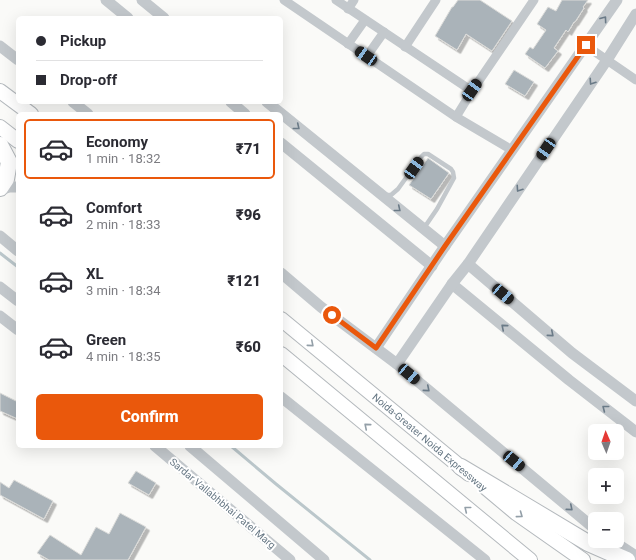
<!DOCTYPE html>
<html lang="en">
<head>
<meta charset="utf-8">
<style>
	:root { --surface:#fff; --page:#f2f2f3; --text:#2b2b33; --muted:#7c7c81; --line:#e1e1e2; --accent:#ea580c }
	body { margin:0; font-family:Roboto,sans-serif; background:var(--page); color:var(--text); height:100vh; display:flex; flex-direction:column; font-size:15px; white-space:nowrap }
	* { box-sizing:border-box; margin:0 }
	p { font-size:13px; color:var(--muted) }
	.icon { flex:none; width:22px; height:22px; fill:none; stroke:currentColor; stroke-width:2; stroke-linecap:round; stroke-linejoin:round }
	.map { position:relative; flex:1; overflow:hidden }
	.drawer { position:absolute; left:16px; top:112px; width:267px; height:336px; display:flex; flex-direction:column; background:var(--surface); border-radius:6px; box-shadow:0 4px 16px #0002 }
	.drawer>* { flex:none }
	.top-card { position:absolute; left:16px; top:16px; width:267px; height:88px; border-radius:6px; box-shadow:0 4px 16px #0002; display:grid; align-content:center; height:88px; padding:0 20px; background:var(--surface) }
	.needle { width:26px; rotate:358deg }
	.fabs { position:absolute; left:588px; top:424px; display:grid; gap:8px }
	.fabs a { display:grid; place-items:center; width:36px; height:36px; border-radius:6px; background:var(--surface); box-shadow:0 4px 16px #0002; font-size:20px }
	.end { position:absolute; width:18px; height:18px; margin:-9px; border:5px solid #ea580c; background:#fff; box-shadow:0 0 0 2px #fff }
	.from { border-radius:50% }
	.car { position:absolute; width:12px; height:24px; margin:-12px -6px; border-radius:5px; box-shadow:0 0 3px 1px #0007; background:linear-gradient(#222 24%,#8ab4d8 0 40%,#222 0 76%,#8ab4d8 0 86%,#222 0) }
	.top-card b { display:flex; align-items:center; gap:14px; height:38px; font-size:15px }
	.top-card b+b { border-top:1px solid var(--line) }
	.top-card i { width:10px; height:10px; background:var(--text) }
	ul { padding:7px 0 0; list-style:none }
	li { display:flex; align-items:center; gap:12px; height:60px; margin:0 8px 6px; padding:0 12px; border:2px solid transparent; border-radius:6px }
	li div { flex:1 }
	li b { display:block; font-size:15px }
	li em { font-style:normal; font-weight:800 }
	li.on { border-color:var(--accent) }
	li>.icon { width:36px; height:36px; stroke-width:1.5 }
	.primary-button { display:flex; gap:8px; margin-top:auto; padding:8px 20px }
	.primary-button a { flex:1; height:46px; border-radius:6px; background:var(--accent); color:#fff; font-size:16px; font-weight:800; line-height:46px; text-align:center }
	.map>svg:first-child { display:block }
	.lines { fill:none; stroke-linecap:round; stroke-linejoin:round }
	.stream { stroke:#bbc7cb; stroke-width:3 }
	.building { fill:#aab3b9; stroke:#dcdcda; filter:url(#shadow) }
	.trunk-casing { stroke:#b4b9bd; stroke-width:16 }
	.motorway-casing { stroke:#b4b9bd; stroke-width:18 }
	.service { stroke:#c3c8cc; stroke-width:4.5 }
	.minor { stroke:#c3c8cc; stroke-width:9 }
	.tertiary { stroke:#c3c8cc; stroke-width:11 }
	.trunk { stroke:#fff; stroke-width:14 }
	.motorway { stroke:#fff; stroke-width:16 }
	.oneway { stroke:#6a7a87 }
	.oneway2 { stroke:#939fa8 }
	.route { stroke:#ea580c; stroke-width:5 }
	.labels { text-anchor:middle; stroke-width:4; stroke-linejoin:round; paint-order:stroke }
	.street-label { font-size:10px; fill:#657683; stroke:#fff }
</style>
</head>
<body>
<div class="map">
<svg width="636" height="560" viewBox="0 0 636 560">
	<defs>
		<filter id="shadow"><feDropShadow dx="3.5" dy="3.5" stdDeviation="0" flood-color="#0004"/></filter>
	</defs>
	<rect width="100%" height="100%" fill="#fafaf8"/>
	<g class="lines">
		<g class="stream">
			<path d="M0,253L18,267"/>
			<path d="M231,446L276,484L370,560"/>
		</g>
	</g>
	<g class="building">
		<path d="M458,0H480L512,21L492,51L466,34L457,50L435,36L452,7H453Z"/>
		<path d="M562,0H588L583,7L584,8L575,22H574L568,32L566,30L554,48L558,51L545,68L525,54L530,47L533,49L546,30L537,24L548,7L556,11Z"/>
		<path d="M514,70L534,82L525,96L505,84Z"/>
		<path d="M428,158L449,173L431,199L409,185Z"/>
		<path d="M0,393L18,402V419L0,411Z"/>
		<path d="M136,471L156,483L149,495L128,483Z"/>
		<path d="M14,480L53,501L44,519L0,495V482L9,488Z"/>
		<path d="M120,513L146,527L128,560H49L37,553L50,535L81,555L96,527L109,534Z"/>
	</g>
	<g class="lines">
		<defs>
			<g id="trunk">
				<path d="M0,91L31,114"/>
				<path d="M0,127L18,141"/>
				<path d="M281,319L469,474"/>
				<path d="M281,354L530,560"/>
				<path d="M485,487L516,513L583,560"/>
			</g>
			<g id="motorway">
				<path d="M0,145L9,162L6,179L0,188"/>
				<path d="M461,467L588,543L627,560"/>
			</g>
		</defs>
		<use href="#trunk" class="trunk-casing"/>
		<use href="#motorway" class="motorway-casing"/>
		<path class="service" d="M385,195H391L398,189L421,157L424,154H428L451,169L453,172L454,178L437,209L424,228"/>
		<g class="minor">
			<path d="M284,0L456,117L512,150"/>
			<path d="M336,0L472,91"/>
			<path d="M348,9L354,0"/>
			<path d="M348,44L365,20"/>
			<path d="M585,45L636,80"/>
			<path d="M405,47L436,0"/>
			<path d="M367,56L384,32"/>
			<path d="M456,117L472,91L534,0"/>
		</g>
		<g class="tertiary">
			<path d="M106,0L128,18"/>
			<path d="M142,0L164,18"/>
			<path d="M0,46L18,60"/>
			<path d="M73,102L88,114"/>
			<path d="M231,102L245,114"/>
			<path d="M267,102L445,246"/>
			<path d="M281,143L432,266"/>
			<path d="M0,190L9,187H18"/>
			<path d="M0,236L18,251"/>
			<path d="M468,264L572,353L636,401"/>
			<path d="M281,273L321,307L397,364L595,529"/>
			<path d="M452,284L569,380L636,432"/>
			<path d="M0,287L18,301"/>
			<path d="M0,316L18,330"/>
			<path d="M376,348L445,246L617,0"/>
			<path d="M397,364L452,284L468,264L607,60L636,14"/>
			<path d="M281,397L485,560"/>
			<path d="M155,446L290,560"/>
			<path d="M190,446L324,560"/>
			<path d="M613,541L636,556"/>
		</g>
		<use href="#trunk" class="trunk"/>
		<use href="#motorway" class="motorway"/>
	</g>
	<defs><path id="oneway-chevron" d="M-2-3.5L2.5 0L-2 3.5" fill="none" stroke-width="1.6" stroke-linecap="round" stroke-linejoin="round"/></defs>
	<g class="oneway">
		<use href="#oneway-chevron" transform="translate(604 19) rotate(-54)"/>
		<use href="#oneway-chevron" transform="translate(592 82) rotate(124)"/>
		<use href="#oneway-chevron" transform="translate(297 127) rotate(39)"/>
		<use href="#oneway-chevron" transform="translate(519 189) rotate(124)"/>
		<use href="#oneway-chevron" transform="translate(398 209) rotate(39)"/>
		<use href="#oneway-chevron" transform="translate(504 327) rotate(-140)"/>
		<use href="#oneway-chevron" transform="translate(551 334) rotate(40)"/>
		<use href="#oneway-chevron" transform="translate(427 389) rotate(40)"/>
		<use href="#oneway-chevron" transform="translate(605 408) rotate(-142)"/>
		<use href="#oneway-chevron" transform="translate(570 508) rotate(40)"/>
	</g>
	<g class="oneway2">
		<use href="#oneway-chevron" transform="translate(311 344) rotate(40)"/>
		<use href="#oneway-chevron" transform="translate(367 426) rotate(-140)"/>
		<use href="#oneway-chevron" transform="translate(467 509) rotate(-141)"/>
		<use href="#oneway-chevron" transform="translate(520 515) rotate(36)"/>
	</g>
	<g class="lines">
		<path class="route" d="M332,315L376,348L445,246L586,45"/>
	</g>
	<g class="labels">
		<g class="street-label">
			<text transform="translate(430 442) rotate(40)" y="4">Noida-Greater Noida Expressway</text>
			<text transform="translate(223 503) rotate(40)" y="4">Sardar Vallabhbhai Patel Marg</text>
		</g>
	</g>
</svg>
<div class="fabs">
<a><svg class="needle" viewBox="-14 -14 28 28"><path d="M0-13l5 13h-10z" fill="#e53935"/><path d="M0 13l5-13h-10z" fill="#7c7c81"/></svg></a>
<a>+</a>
<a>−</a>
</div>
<i class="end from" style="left:332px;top:315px"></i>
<i class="end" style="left:586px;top:45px"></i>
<i class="car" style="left:366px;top:56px;rotate:304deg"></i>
<i class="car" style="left:472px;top:90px;rotate:35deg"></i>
<i class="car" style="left:546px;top:149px;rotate:214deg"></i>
<i class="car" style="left:414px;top:168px;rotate:35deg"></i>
<i class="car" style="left:503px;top:294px;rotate:130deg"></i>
<i class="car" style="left:409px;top:374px;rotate:130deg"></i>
<i class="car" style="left:514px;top:461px;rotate:130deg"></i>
<div class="top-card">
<b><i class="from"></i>Pickup</b>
<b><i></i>Drop-off</b>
</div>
<section class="drawer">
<ul>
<li class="on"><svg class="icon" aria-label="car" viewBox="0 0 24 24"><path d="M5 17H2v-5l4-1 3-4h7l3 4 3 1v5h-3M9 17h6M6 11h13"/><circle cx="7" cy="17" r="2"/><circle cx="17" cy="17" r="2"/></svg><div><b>Economy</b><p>1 min · 18:32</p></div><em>₹71</em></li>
<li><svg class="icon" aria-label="car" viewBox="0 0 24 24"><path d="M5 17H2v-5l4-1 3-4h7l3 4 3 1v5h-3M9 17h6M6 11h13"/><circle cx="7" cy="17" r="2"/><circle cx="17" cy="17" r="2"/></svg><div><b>Comfort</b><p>2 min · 18:33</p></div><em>₹96</em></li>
<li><svg class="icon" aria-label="car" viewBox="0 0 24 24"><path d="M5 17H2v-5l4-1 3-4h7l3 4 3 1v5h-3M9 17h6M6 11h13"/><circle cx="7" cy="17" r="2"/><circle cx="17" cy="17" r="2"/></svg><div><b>XL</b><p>3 min · 18:34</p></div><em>₹121</em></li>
<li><svg class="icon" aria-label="car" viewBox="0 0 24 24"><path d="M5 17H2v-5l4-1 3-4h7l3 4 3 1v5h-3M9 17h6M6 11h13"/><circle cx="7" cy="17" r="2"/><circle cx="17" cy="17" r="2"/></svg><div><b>Green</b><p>4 min · 18:35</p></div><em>₹60</em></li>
</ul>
<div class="primary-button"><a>Confirm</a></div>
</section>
</div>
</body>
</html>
